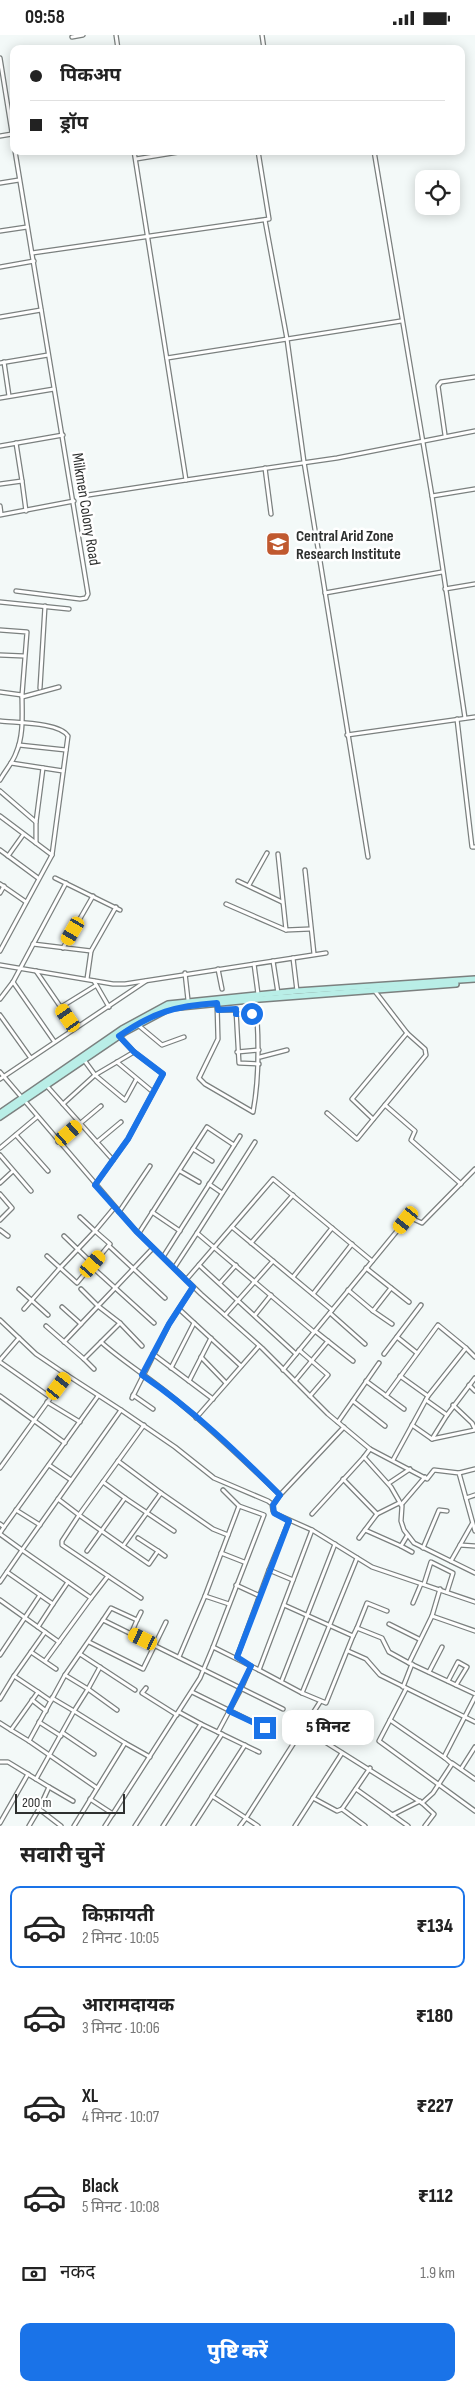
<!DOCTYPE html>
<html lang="hi">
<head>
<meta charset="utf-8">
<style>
	:root { --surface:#fff; --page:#f6f6f6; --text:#222; --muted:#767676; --line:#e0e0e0; --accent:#1a73e8 }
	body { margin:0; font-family:"Sofia Sans Condensed","Noto Sans Devanagari",sans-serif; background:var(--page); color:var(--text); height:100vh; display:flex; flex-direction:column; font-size:19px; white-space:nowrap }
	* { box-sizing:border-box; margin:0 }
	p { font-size:16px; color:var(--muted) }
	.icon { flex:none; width:28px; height:28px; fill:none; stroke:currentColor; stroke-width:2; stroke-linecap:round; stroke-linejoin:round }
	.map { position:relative; height:1791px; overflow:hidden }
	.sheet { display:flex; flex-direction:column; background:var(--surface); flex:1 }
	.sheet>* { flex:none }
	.guide { position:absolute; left:10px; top:10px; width:455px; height:110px; border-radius:10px; box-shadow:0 2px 12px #0003; display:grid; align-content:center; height:110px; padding:0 20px; background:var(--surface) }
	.controls { position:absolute; left:415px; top:135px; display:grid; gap:10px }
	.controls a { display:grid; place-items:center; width:45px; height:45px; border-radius:10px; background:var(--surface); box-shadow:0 2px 12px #0003; font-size:25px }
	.scale { position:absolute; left:15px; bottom:12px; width:110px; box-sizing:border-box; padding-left:5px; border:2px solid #2e302f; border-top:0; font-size:14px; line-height:18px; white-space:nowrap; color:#2e302f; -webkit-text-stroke:4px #fff; paint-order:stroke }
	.end { position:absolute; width:22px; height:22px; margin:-11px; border:6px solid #1a73e8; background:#fff; box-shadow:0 0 0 2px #fff }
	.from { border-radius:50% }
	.bubble { position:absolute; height:35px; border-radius:10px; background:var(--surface); box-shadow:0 2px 12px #0003; font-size:16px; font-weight:800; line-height:35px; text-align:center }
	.car { position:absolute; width:15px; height:30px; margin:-15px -8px; border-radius:6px; box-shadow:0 0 4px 1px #0007; background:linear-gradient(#f5c518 24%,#345 0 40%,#f5c518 0 76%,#345 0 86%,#f5c518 0) }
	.guide b { display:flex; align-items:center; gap:18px; height:48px; font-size:19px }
	.guide b+b { border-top:1px solid var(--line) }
	.guide i { width:12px; height:12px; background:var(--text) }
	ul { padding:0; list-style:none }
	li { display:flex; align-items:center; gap:15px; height:82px; margin:0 10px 8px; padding:0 10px; border:2px solid transparent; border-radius:10px }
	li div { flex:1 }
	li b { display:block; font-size:19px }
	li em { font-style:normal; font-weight:800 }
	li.active { border-color:var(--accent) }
	li>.icon { width:45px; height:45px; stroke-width:1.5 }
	h2 { padding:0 20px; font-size:22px; line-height:60px }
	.pay { display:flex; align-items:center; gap:12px; height:55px; padding:0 20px; font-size:19px }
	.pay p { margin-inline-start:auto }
	.cta { display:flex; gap:10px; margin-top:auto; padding:10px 20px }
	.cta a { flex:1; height:58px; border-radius:10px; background:var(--accent); color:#fff; font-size:20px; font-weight:800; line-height:58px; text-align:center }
	.status { display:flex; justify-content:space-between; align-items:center; height:35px; padding:0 25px; background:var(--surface); direction:ltr }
	.status svg { height:14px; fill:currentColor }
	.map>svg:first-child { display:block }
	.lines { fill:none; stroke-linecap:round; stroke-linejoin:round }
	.minor-casing { stroke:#7b807f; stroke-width:5.5 }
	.secondary-casing { stroke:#7b807f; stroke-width:8 }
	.minor { stroke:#fff; stroke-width:3 }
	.secondary { stroke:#b9eee7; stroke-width:5 }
	.route { stroke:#1a73e8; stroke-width:6 }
	.labels { text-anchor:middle; stroke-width:5; stroke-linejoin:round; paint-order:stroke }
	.street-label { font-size:16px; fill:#2e302f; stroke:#fff }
	.poi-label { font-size:16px; font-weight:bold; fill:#2e302f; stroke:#fff; text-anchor:start }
</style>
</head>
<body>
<div class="status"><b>09:58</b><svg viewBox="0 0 49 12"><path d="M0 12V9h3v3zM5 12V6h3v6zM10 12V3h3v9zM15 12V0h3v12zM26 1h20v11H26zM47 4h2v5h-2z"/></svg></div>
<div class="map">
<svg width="475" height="1791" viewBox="0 0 475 1791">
	<rect width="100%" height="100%" fill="#f3f9f8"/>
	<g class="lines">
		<defs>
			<g id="minor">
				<path d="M116,0L118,14"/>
				<path d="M262,0L264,14"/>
				<path d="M72,2L83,0"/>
				<path d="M0,23L14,110"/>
				<path d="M0,101L12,99"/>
				<path d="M15,116L88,559L86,563L80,564L16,556"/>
				<path d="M374,116L432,461L465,683"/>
				<path d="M136,124L185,116"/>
				<path d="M0,148L19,145"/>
				<path d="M265,185L287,304L304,427L368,822"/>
				<path d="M0,196L27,192"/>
				<path d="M32,218L269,184L258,116"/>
				<path d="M0,232L34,226"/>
				<path d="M0,282L41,275"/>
				<path d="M167,323L401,286"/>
				<path d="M4,327L9,361"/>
				<path d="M0,328L48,320"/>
				<path d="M0,363L54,354"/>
				<path d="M445,400L438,351L441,347L475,342"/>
				<path d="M0,411L63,400"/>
				<path d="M265,433L271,479"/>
				<path d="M186,445L337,423L475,396"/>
				<path d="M22,446L26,476"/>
				<path d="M0,449L22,446L16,408"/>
				<path d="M88,460L186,445L134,116"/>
				<path d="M432,461L475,454"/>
				<path d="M0,471L1,479"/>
				<path d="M0,480L74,466"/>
				<path d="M445,554L475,549"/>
				<path d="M325,558L442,537"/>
				<path d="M0,567L69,574"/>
				<path d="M0,595L27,597L22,660L0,657"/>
				<path d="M0,620L24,621"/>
				<path d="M40,653L45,571"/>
				<path d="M22,662L59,652"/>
				<path d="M457,684L472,812H475"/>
				<path d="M0,686C16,688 59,687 68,701L52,820L0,781"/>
				<path d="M347,700L475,682"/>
				<path d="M19,710L66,715"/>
				<path d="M11,728L63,736"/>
				<path d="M0,745C5,736 13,727 16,718C24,700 22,679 22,660"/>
				<path d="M0,756L36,787L43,733"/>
				<path d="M36,808V787"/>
				<path d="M0,815L38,843"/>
				<path d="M278,819L286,895L310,894"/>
				<path d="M8,821L23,800"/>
				<path d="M305,835L314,919"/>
				<path d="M55,843L120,875"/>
				<path d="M238,846L282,867"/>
				<path d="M0,849L26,867"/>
				<path d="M249,850L267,818"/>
				<path d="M0,858L4,851"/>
				<path d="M226,869L286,895"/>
				<path d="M33,909L91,916L116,872"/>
				<path d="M63,913L93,861"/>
				<path d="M0,916L52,820"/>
				<path d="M293,923L297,956"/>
				<path d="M273,926L278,958"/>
				<path d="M254,929L258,959"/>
				<path d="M0,930L113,949H125L326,918"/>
				<path d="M218,934L222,954"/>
				<path d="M36,936L75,993"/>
				<path d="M185,938L188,965"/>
				<path d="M87,944L91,916"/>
				<path d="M94,946L109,972"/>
				<path d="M13,947L54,1006"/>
				<path d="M0,964L13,947L66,848"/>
				<path d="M217,968L218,1004L199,1043L205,1049L253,1077C259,1045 259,1016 257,983"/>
				<path d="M61,972L95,951"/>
				<path d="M218,975H236L239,1028L259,1029"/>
				<path d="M236,979H252"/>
				<path d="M0,980L30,1022"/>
				<path d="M138,990L162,1010L184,1002"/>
				<path d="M237,1017L259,1015"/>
				<path d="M260,1022L287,1015"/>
				<path d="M84,1025L95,1040L125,1065L136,1045"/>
				<path d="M117,1027L153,1057"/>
				<path d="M0,1037L136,1196L201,1259L262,1313L328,1379L370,1414L427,1444L434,1435L459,1438L475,1496"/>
				<path d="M0,1044L146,946"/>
				<path d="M46,1050L113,1125"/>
				<path d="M63,1069L95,1040L134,1017"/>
				<path d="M385,1070L415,1096L411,1105L461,1149"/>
				<path d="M327,1078L357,1104L426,1020L425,1014L407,998"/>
				<path d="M373,1084L352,1064L407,998L374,955"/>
				<path d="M16,1100L48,1136"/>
				<path d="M58,1107L101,1071"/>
				<path d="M97,1107L121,1087"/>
				<path d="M0,1113L37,1082"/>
				<path d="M193,1114L212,1126"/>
				<path d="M0,1120L31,1156"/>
				<path d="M180,1136L199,1147"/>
				<path d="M0,1148L13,1136"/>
				<path d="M209,1149L222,1158"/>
				<path d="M95,1150L128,1104L163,1039L134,1017L119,1001"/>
				<path d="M0,1159L12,1173L0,1185"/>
				<path d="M119,1177L150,1131"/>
				<path d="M152,1177L180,1196"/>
				<path d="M80,1182L95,1196L115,1172"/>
				<path d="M232,1192L332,1275"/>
				<path d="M0,1195L8,1201"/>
				<path d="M139,1198L207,1092L234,1110"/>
				<path d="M197,1198L255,1107"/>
				<path d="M251,1208L293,1160"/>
				<path d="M109,1211L165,1263"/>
				<path d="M47,1221L77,1248L91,1231"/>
				<path d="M163,1222L240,1101"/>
				<path d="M93,1229L91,1231L154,1288"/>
				<path d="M199,1230L296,1319"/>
				<path d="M174,1233L197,1198L314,1297"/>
				<path d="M366,1233L409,1267"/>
				<path d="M293,1242L332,1193"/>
				<path d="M186,1245L273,1144L372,1226"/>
				<path d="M220,1248L236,1230"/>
				<path d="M19,1254L48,1280"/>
				<path d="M348,1255L373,1276L391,1253"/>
				<path d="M313,1259L352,1209"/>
				<path d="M62,1272L81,1289"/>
				<path d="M24,1274L59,1234L60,1233L95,1196L110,1209L93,1229L64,1201"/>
				<path d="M179,1274L241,1331"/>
				<path d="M373,1276L392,1289"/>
				<path d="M330,1278L365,1309"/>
				<path d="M225,1280L273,1226"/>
				<path d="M255,1280L271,1260"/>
				<path d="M0,1285L36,1319L67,1340"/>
				<path d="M120,1288L101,1307C121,1325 144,1339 165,1356C205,1388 243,1424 280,1460"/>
				<path d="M46,1291L84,1324"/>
				<path d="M315,1296L353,1326"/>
				<path d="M397,1302L417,1318"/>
				<path d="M64,1307L98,1271L81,1254"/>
				<path d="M142,1311L120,1288L98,1271L153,1213"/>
				<path d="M299,1315L328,1340L310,1361"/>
				<path d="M153,1319L213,1364"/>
				<path d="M384,1319L421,1270"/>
				<path d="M201,1322L226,1348"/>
				<path d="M0,1325L19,1303"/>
				<path d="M0,1327L50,1362"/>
				<path d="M171,1333L194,1288"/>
				<path d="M94,1334L84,1324L101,1307"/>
				<path d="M283,1335L406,1185L411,1183L422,1188L475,1134"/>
				<path d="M400,1341L428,1361"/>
				<path d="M189,1346L211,1303"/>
				<path d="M295,1346L328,1306"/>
				<path d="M366,1346L404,1374"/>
				<path d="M469,1350L475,1356"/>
				<path d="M133,1360L153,1374"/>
				<path d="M0,1361L65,1408"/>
				<path d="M386,1361L438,1290L466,1313"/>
				<path d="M132,1363L169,1289L193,1252"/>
				<path d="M426,1365L447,1380"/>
				<path d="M353,1366L385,1391"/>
				<path d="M47,1367L80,1387"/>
				<path d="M453,1370L472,1388L475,1394"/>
				<path d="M121,1375L175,1412L214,1443L268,1466L272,1469L273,1476L276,1479L312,1495L372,1532L475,1567"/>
				<path d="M196,1383L259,1311"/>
				<path d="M338,1387L379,1328"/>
				<path d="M144,1390L79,1480L123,1511L161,1458L213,1494L228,1500"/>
				<path d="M412,1390L432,1404L475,1395"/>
				<path d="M432,1404L447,1380L475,1343"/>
				<path d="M370,1414L364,1422L391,1452L402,1471L401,1486L404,1495L414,1508L475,1538"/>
				<path d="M393,1425L428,1361L466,1313L475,1322"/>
				<path d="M118,1426L161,1458"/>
				<path d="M49,1430L71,1445"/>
				<path d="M0,1433L67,1340L121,1375L22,1515L0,1499"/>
				<path d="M459,1438L475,1434"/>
				<path d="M343,1444L377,1479L359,1503"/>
				<path d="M389,1448L410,1434"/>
				<path d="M125,1463L174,1496"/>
				<path d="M466,1463L475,1460"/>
				<path d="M58,1464L79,1480L62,1506V1510L108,1541L91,1563L68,1547"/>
				<path d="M273,1470L280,1460L344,1392"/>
				<path d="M401,1470L425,1442"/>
				<path d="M16,1475L40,1490"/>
				<path d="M312,1479L364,1422"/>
				<path d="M377,1479L399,1468"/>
				<path d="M289,1486L269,1535L293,1545"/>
				<path d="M0,1489L4,1492L0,1498"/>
				<path d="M4,1492L98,1361"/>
				<path d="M365,1495L401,1511L407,1501"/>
				<path d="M460,1510L475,1511"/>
				<path d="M123,1511L149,1529L158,1516L138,1503"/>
				<path d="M401,1511L412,1517"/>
				<path d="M423,1513L439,1475L447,1476"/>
				<path d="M87,1516L125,1463L103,1447"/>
				<path d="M158,1516L165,1521"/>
				<path d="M221,1518L244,1527"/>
				<path d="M451,1526L472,1489"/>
				<path d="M108,1541L141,1563"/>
				<path d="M0,1547L22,1515L68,1547L53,1569L40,1560"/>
				<path d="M424,1549L431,1527L453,1538L447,1557"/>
				<path d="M236,1550L260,1561"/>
				<path d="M0,1565L59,1607"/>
				<path d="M413,1568L421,1549"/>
				<path d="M229,1569L205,1561L239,1471"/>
				<path d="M284,1570L353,1601L326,1668L302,1658"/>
				<path d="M432,1581L475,1596"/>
				<path d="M103,1585L111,1573L137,1585L131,1599"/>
				<path d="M137,1585L141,1577"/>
				<path d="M389,1589L419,1604"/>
				<path d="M38,1592L53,1569"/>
				<path d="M357,1593L367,1568L387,1576"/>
				<path d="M353,1601L357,1593L382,1603L389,1617L409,1628L432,1581L440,1554"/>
				<path d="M89,1607L143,1634L166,1587"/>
				<path d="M213,1612L264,1480L239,1471L223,1455"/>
				<path d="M348,1616L366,1624L380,1640L475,1687"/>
				<path d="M31,1617L56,1634"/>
				<path d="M80,1619L135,1655"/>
				<path d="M0,1620L40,1560L7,1537"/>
				<path d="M179,1622L205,1561"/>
				<path d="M237,1622L269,1535"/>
				<path d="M45,1626L91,1563"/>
				<path d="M409,1628L475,1659"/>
				<path d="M100,1632L88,1654L117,1675"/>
				<path d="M259,1635L302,1658L357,1523"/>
				<path d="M429,1637L442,1612"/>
				<path d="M65,1640L29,1706L97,1753"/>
				<path d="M282,1645L335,1509"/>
				<path d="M448,1646L458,1627L467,1632L456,1650"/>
				<path d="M403,1652L412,1629"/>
				<path d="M146,1653L142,1658L177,1680"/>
				<path d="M406,1654L390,1685L445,1723"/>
				<path d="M38,1657L14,1641L45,1597"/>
				<path d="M192,1657L265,1693"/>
				<path d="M0,1664L14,1641"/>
				<path d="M32,1665L46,1676"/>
				<path d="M287,1683L422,1768L433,1758L452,1729L444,1722L475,1662"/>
				<path d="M390,1685L379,1706L475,1776"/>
				<path d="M39,1687L61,1701"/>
				<path d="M0,1688L11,1695"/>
				<path d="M201,1689L259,1717"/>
				<path d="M218,1697L241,1654L251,1631"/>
				<path d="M63,1698L94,1719"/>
				<path d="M29,1706L11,1695L38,1657L51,1666"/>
				<path d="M125,1708L150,1722"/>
				<path d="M0,1727H8L49,1752L39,1774L61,1791"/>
				<path d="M452,1728L475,1744"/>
				<path d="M461,1734L475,1712"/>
				<path d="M36,1744L74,1676L52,1663"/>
				<path d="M49,1752L73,1766"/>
				<path d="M356,1754L408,1791"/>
				<path d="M212,1761L246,1783L320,1667"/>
				<path d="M313,1763L337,1776L342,1774L370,1733"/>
				<path d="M90,1764L113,1779"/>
				<path d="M422,1768L434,1779L425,1791"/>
				<path d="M342,1774L365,1791"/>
				<path d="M392,1780L420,1766"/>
				<path d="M0,1788L28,1739"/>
				<path d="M29,1791L39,1774"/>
				<path d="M74,1791L125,1708L74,1676L88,1654L65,1640L103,1585L283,1674"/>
				<path d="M105,1791L200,1643L213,1612L259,1635L312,1495"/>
				<path d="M135,1791L201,1689L179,1677"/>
				<path d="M163,1791L222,1699"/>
				<path d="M193,1791L245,1710"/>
				<path d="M240,1791L246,1783L258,1791"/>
				<path d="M295,1791L342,1718"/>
			</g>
			<g id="secondary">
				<path d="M0,1078L122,994L168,969L297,956L475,944"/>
				<path d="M0,1082L125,997L170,973L260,964L456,949"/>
			</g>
		</defs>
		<use href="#minor" class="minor-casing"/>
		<use href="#secondary" class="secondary-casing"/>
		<use href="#minor" class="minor"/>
		<use href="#secondary" class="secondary"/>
	</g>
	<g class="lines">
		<path class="route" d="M252,979H236V974L218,975L217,968C175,971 154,977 119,1001L134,1017L163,1039L128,1104L95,1150L136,1196L193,1252L169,1289L142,1340C192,1374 237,1417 280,1460L273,1470L274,1478L289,1486L237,1622L251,1631L229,1676L265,1693"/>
	</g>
	<defs>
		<symbol id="university-square" viewBox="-11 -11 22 22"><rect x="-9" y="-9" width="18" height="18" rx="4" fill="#c0592f" stroke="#fff"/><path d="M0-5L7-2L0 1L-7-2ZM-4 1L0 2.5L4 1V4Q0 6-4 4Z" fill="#fff"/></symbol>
	</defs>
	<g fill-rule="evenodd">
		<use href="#university-square" x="264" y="495" width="28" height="28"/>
	</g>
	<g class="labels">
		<g class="street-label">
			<text transform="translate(87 474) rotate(81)" y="6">Milkmen Colony Road</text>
		</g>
		<g class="poi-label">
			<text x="296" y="506">Central Arid Zone<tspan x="296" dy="18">Research Institute</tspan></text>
		</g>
	</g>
</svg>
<div class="controls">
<a><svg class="icon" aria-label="locate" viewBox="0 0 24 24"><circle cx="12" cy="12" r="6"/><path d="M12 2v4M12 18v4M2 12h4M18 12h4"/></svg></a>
</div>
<div class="scale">200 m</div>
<i class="end from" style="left:252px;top:979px"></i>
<i class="end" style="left:265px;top:1693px"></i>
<div class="bubble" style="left:282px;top:1675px;width:92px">5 मिनट</div>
<i class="car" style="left:73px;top:896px;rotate:210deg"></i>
<i class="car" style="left:68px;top:983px;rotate:325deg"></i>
<i class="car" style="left:69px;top:1098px;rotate:49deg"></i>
<i class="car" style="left:406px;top:1185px;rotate:219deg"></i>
<i class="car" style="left:93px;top:1229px;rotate:41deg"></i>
<i class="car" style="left:59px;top:1351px;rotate:37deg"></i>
<i class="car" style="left:143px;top:1604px;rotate:296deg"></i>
<div class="guide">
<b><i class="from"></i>पिकअप</b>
<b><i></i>ड्रॉप</b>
</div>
</div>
<section class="sheet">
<h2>सवारी चुनें</h2>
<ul>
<li class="active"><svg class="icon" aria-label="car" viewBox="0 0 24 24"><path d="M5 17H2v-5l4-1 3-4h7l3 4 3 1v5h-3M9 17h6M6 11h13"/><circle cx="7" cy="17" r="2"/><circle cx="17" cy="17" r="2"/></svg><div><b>किफ़ायती</b><p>2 मिनट · 10:05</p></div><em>₹134</em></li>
<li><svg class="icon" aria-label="car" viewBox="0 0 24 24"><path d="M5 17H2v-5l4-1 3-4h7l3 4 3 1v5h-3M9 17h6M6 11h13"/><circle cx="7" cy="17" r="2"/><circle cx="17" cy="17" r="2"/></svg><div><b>आरामदायक</b><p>3 मिनट · 10:06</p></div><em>₹180</em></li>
<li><svg class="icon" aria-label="car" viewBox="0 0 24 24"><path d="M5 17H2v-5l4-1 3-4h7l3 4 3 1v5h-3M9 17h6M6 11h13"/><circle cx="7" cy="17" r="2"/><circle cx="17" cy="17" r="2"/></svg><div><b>XL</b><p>4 मिनट · 10:07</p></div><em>₹227</em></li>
<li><svg class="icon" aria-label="car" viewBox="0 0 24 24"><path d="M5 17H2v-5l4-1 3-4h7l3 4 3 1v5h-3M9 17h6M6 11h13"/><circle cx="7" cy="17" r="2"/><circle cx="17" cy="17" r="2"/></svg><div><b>Black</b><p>5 मिनट · 10:08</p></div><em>₹112</em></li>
</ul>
<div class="pay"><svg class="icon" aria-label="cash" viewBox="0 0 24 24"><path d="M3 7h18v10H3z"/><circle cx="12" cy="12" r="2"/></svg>नकद<p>1.9 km</p></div>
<div class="cta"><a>पुष्टि करें</a></div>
</section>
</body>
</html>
